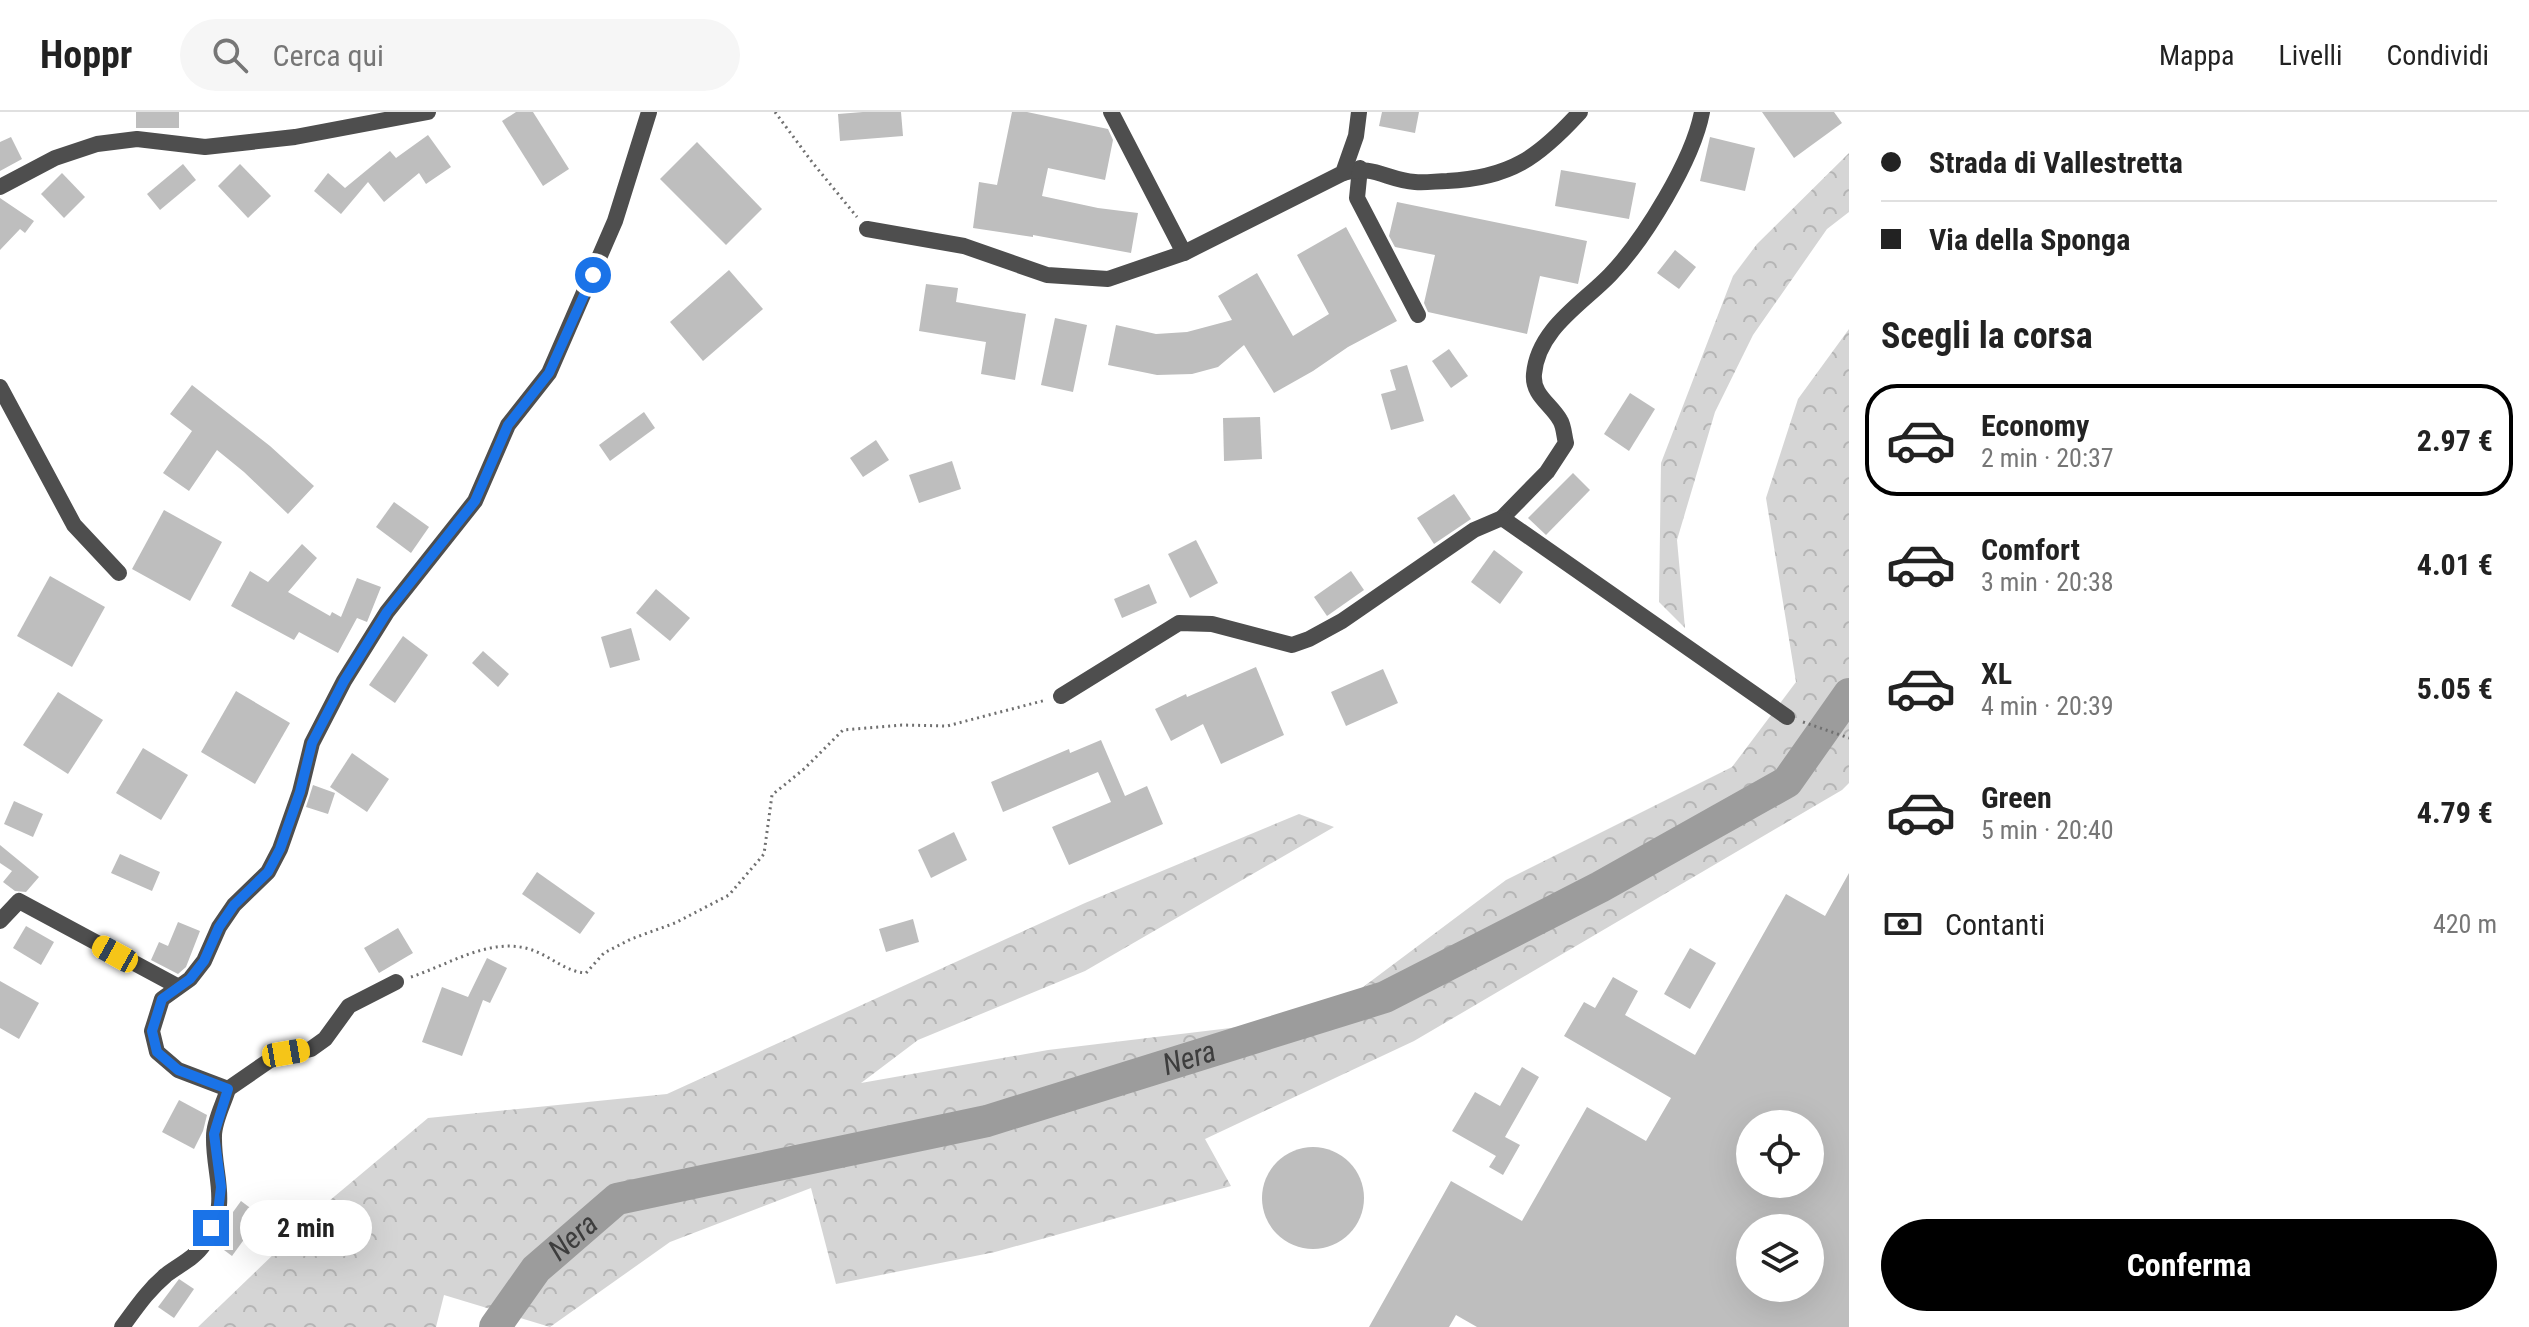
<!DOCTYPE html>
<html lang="it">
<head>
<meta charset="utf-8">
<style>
	:root { --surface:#fff; --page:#f6f6f6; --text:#222; --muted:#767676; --line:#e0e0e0; --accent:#000 }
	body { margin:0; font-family:"Roboto Condensed",sans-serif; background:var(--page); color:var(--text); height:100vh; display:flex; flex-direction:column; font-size:30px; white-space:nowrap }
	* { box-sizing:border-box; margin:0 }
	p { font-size:26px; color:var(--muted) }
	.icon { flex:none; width:44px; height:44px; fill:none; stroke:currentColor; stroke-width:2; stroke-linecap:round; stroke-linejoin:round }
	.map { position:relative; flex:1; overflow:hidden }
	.panel { display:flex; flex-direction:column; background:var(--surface); width:680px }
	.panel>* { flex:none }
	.top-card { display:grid; align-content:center; height:176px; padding:0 32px; background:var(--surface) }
	.controls { position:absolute; left:1736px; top:998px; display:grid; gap:16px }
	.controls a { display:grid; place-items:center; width:88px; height:88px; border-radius:50%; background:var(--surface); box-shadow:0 8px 32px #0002; font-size:40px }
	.end { position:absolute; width:36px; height:36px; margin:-18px; border:10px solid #1a73e8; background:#fff; box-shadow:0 0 0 4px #fff }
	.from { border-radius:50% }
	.bubble { position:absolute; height:56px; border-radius:28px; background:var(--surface); box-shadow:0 8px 32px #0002; font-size:26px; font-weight:700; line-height:56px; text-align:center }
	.car { position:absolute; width:24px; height:48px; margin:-24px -12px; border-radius:10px; box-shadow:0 0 6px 2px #0007; background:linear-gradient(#f5c518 24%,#345 0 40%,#f5c518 0 76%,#345 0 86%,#f5c518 0) }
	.top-card b { display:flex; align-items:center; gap:28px; height:76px; font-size:30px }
	.top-card b+b { border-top:2px solid var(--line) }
	.top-card i { width:20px; height:20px; background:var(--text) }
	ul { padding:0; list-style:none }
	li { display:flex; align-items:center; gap:24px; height:112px; margin:0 16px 12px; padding:0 16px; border:4px solid transparent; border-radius:32px }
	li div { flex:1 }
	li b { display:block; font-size:30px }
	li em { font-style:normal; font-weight:700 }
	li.on { border-color:var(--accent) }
	li>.icon { width:72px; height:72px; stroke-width:1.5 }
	h2 { padding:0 32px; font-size:36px; line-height:96px }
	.pay { display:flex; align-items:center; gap:20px; height:88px; padding:0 32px; font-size:30px }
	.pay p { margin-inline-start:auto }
	.action { display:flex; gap:16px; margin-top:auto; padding:16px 32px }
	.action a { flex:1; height:92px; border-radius:48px; background:var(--accent); color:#fff; font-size:32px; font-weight:700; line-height:92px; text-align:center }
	header { display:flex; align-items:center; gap:48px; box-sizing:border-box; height:112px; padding:0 40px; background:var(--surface); border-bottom:2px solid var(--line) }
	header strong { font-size:38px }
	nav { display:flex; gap:44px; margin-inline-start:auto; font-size:28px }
	.search { width:560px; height:72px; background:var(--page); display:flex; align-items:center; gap:20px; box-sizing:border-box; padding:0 28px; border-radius:44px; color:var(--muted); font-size:30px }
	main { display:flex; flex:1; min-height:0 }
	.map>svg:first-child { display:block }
	.forest { fill:url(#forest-crowns) }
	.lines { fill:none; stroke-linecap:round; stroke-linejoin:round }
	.river { stroke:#9c9c9c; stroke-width:32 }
	.building { fill:#bebebe; fill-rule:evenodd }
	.path { stroke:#707070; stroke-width:3; stroke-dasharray:2 4; stroke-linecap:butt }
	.street { stroke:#4e4e4e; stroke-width:16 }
	.route { stroke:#1a73e8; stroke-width:10 }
	.labels { text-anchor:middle; stroke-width:6; stroke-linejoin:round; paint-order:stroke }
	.water-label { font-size:30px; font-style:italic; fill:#3d3d3d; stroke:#fff }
</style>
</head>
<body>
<header>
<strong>Hoppr</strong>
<div class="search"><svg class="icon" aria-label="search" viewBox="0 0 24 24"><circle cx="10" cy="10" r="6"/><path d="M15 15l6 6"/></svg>Cerca qui</div>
<nav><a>Mappa</a><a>Livelli</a><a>Condividi</a></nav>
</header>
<main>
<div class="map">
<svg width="1849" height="1215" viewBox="0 0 1849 1215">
	<defs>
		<pattern id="forest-crowns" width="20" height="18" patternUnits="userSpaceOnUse" patternTransform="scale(2)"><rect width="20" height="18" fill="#d5d5d5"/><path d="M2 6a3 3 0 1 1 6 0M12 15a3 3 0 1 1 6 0" fill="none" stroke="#b5b5b5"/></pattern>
	</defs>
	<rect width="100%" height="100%" fill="#fff"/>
	<g class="forest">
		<path d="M1849,41V100L1827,117L1753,223L1715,300L1677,428L1685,516L1659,490L1661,351L1733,164L1757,132Z"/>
		<path d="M1849,217V671L1842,678L1414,929L1205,1027L1231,1074L995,1140L836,1172L811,1076L670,1130L550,1215L444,1183L436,1215H198L329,1089L428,1006L667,982L1085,791L1299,702L1334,715L1085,859L918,928L861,971L1048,938L1323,905L1506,768L1732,655L1796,570L1766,386L1798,287Z"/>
	</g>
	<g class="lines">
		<path class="river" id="s1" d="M495,1215L536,1157L617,1087L987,1009L1385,885L1600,775L1787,670L1849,582"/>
	</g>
	<g class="building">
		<rect x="136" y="0" width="43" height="16"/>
		<path d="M516,0H533L569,57L543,74L502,9Z"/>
		<path d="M863,0H901L903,24L840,29L838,2Z"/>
		<path d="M1012,0H1027L1108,17L1113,28L1105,68L1048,56L1042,84L1098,96L1138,101L1131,141L1033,123V125L973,116L979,70L997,73Z"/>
		<path d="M1382,0H1419L1415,21L1379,14Z"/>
		<path d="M1762,0H1834L1842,11L1794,46Z"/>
		<path d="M428,23L451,55L426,72L419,61L384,90L368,70L341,102L314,79L328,61L345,76L390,39L396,46Z"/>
		<path d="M11,25L22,47L0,59V30Z"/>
		<path d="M1710,25L1755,36L1745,79L1700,69Z"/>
		<path d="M697,30L762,97L726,133L660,67Z"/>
		<path d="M183,52L196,68L160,98L147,82Z"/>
		<path d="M240,52L271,84L248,106L218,74Z"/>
		<path d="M1561,58L1636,71L1629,107L1555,94Z"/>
		<path d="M62,61L85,85L64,106L41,82Z"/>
		<path d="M0,86L34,109L25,121L20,117L0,138Z"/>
		<path d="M1397,90L1587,129L1578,172L1540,164L1527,222L1428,200L1424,191L1435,143L1395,135L1389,124Z"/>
		<path d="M1346,115L1397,209L1348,235L1313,259L1274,281L1244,233L1218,255L1192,262L1157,263L1108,253L1116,213L1156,222L1187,220L1232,208L1218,184L1257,161L1293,224L1329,202L1297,143Z"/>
		<path d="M1675,138L1696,155L1679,177L1657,161Z"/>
		<path d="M729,158L763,197L703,249L670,210Z"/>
		<path d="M926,172L958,176L956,190L1026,202L1015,268L981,262L986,230L919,219Z"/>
		<path d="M1055,206L1087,213L1073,280L1041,273Z"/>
		<path d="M1449,237L1468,264L1451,276L1432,249Z"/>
		<path d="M1407,253L1424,309L1391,318L1381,282L1396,278L1390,258Z"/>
		<path d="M192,273L270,334L314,374L288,402L244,360L217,338L189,379L163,361L192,319L170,302Z"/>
		<path d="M1630,281L1655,297L1629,339L1604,322Z"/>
		<path d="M644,300L655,316L610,349L599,333Z"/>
		<path d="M1260,305L1262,347L1224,349L1223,306Z"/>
		<path d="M876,328L889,348L863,365L850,346Z"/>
		<path d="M952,349L961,377L919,391L909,363Z"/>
		<path d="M1573,361L1590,378L1546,423L1528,406Z"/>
		<path d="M1454,382L1471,407L1434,432L1417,406Z"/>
		<path d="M394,390L429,415L411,441L376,415Z"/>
		<path d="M164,398L222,430L190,489L132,457Z"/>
		<path d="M1196,428L1218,471L1190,486L1168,442Z"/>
		<path d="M302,432L317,446L288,480L330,504L332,500L341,505L357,466L381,475L367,510L357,506L338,541L299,520L294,528L231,494L250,459L268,470Z"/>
		<path d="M1494,438L1523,460L1500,492L1471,470Z"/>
		<path d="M1351,459L1364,478L1327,504L1314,485Z"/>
		<path d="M50,464L105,495L72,555L17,524Z"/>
		<path d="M1149,472L1157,491L1122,506L1114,487Z"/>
		<path d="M656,477L690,506L670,529L636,501Z"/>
		<path d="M631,516L640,548L610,556L601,525Z"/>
		<path d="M403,524L428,543L395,591L369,573Z"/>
		<path d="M483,539L509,562L498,575L472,551Z"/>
		<path d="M1256,555L1284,623L1221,652L1203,612L1171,629L1155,597L1186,582L1187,585Z"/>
		<path d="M1383,557L1398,591L1346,614L1331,580Z"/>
		<path d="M236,579L290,611L255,672L201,640Z"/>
		<path d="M58,580L103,608L68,662L23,633Z"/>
		<path d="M1101,628L1125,684L1147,674L1163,712L1069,753L1052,715L1111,690L1098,660L1003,700L991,670L1069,637L1070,641Z"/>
		<path d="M143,636L188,663L161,708L116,681Z"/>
		<path d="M352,641L389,667L367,700L330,675Z"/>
		<path d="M313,673L335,681L328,702L306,695Z"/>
		<path d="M14,689L43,702L33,725L4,712Z"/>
		<path d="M954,720L967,748L931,766L918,738Z"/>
		<path d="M0,733L39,765L26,780L15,779L3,770L12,759L0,751Z"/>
		<path d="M120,742L160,760L152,779L111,761Z"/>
		<path d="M537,760L595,801L580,822L522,782Z"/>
		<path d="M1849,761V1215H1477L1456,1203L1449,1215H1369L1451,1069L1522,1109L1587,995L1646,1029L1671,986L1564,924L1584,890L1595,896L1613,865L1638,879L1625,903L1695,943L1786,782L1825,804ZM1750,1012H1810V1072H1750ZM1750,1116H1810V1176H1750Z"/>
		<path d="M913,807L919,830L886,840L879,817Z"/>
		<path d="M178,810L200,819L186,855L178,862L151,848L159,830L168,834Z"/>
		<path d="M26,814L54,830L41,853L13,836Z"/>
		<path d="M398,816L413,841L379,861L364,836Z"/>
		<path d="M1690,836L1716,851L1690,897L1664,882Z"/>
		<path d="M487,846L507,856L490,891L483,888L462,944L422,930L442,875L468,885Z"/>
		<path d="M0,869L39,891L19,927L0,916Z"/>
		<path d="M1522,955L1539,965L1505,1025L1520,1033L1503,1063L1489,1055L1496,1044L1452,1019L1475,980L1500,994Z"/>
		<path d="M179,988L207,1003L203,1019L194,1037L162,1020Z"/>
		<circle cx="1313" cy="1086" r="51"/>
		<path d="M241,1089L261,1104L232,1144L216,1132L228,1107Z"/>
		<path d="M179,1167L194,1177L174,1206L158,1195Z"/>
	</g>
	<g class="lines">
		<g class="path">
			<path d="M775,0L812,50L857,105"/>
			<path d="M1803,610L1849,626"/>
			<path d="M411,865C448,853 490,825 529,837C550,843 565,860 586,861L604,841L631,827L675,811L729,783L764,742L772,683L804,657L843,618L902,613L947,614L1046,588"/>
		</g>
		<g class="street">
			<path d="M1111,0L1184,141"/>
			<path d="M1360,56L1357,86L1418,203"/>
			<path d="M1343,61C1373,52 1387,68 1415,70C1426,71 1437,69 1447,69C1510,66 1538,46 1580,0"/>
			<path d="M0,75L55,46L97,32L137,27L205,35L295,25L428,0"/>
			<path d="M867,117L964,134L1047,163L1108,167L1184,141L1343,61L1356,24L1359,0"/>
			<path d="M0,275L74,413L119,461"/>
			<path d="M1502,406L1547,360L1566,331C1564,324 1564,314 1560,308C1551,292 1532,283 1534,262C1538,217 1582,192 1610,163C1644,128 1693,48 1702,0"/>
			<path d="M1061,584L1179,511L1212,512L1292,533L1309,527L1342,509L1474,418L1502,406L1787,605"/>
			<path d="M0,809L19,789L177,874"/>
			<path d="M228,977L178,958L157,940L152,919L162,887L190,867L204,849L219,815L234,793L268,760L280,737L300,680L312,631L344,569L387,500L475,389L508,313L549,261L615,109L649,0"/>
			<path d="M228,977L273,946L311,937L325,927L349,894L396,870"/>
			<path d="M122,1215C136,1196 148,1178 166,1163C179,1153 195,1146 204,1132C232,1091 213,1065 214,1024C214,1009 224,991 228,977"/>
		</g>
	</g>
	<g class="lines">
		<path class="route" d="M211,1116L218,1100L221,1075L214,1022L228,977L178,958L157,940L152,919L162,887L190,867L204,849L219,815L234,793L268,760L280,737L300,680L312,631L344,569L387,500L475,389L508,313L549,261L593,163"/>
	</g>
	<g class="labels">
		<g class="water-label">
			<text dy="10" stroke="none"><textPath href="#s1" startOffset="768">Nera</textPath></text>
			<text dy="10" stroke="none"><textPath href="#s1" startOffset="120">Nera</textPath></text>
		</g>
	</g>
</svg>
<div class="controls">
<a><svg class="icon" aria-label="locate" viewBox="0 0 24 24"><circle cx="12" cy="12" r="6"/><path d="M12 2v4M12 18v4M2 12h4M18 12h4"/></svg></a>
<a><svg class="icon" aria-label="layers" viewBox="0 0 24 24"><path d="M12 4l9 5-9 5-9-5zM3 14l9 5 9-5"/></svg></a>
</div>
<i class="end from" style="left:593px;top:163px"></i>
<i class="end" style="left:211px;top:1116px"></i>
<div class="bubble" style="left:240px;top:1088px;width:132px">2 min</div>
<i class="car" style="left:115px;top:842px;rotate:299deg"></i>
<i class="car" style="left:286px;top:941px;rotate:80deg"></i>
</div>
<section class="panel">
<div class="top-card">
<b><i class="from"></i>Strada di Vallestretta</b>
<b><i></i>Via della Sponga</b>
</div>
<h2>Scegli la corsa</h2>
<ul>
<li class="on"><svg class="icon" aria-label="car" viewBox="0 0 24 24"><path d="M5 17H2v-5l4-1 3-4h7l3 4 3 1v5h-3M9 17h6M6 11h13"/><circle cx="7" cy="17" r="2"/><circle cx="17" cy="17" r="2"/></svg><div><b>Economy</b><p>2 min · 20:37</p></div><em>2.97 €</em></li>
<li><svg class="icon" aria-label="car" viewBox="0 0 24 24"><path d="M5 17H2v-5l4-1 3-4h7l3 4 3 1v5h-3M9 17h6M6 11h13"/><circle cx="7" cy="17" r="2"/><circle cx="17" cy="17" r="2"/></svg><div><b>Comfort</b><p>3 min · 20:38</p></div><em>4.01 €</em></li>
<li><svg class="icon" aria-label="car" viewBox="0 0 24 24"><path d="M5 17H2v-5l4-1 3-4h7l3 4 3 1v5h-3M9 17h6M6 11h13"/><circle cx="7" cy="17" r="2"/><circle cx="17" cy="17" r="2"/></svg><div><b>XL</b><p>4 min · 20:39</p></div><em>5.05 €</em></li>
<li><svg class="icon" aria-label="car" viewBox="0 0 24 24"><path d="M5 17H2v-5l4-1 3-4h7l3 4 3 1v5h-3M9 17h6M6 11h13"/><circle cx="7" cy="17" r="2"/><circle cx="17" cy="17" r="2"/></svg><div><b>Green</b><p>5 min · 20:40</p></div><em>4.79 €</em></li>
</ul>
<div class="pay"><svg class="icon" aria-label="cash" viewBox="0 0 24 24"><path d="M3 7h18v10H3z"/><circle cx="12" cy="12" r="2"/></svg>Contanti<p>420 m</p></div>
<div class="action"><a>Conferma</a></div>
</section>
</main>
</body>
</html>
